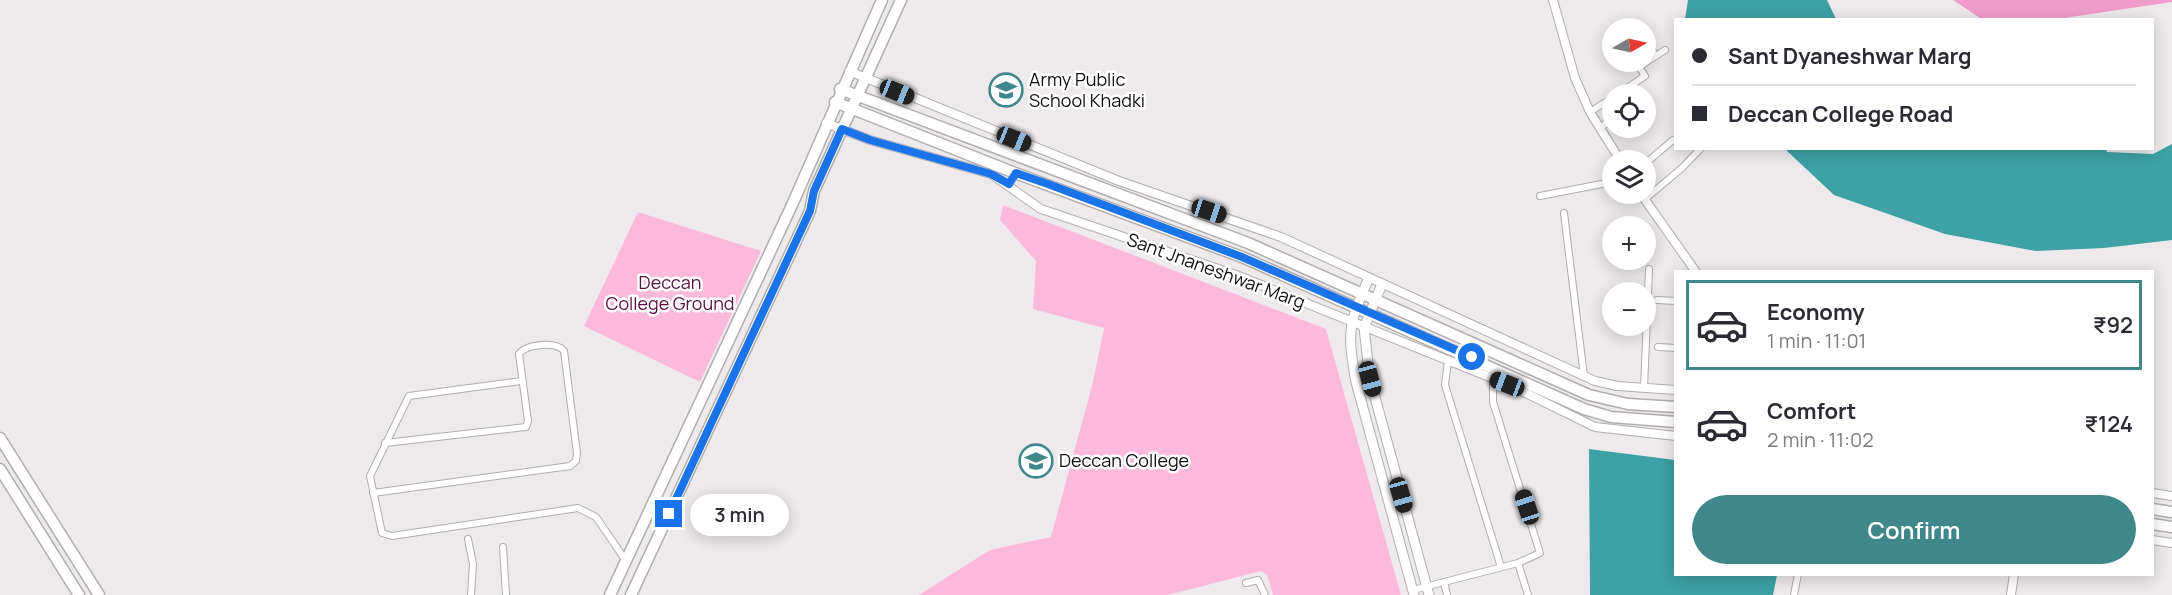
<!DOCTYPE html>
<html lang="en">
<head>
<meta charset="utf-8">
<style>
	:root { --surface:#fff; --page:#f2f2f3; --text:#2b2b33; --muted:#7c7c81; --line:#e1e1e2; --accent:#3f878a }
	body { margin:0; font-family:Manrope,sans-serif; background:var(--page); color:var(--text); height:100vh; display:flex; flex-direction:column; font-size:22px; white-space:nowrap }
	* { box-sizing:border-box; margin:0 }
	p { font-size:20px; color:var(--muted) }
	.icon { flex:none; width:33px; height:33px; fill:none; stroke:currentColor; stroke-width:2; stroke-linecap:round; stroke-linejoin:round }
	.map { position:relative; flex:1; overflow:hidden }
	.details { position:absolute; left:1674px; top:270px; width:480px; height:306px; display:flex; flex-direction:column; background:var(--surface); border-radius:0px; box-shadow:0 3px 15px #0003 }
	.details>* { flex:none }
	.hud { position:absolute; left:1674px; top:18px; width:480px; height:132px; border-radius:0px; box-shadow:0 3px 15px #0003; display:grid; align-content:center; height:132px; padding:0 18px; background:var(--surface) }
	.needle { width:39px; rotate:81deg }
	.controls { position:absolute; left:1602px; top:18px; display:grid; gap:12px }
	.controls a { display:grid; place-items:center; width:54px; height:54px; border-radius:50%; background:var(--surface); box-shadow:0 3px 15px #0003; font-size:30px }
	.end { position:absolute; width:27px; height:27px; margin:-14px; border:8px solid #1a73e8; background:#fff; box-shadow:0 0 0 3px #fff }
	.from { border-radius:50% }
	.bubble { position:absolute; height:42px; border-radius:21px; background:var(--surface); box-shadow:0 3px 15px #0003; font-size:20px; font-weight:600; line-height:42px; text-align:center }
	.car { position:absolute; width:18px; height:36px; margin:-18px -9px; border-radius:8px; box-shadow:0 0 4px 2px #0007; background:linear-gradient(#222 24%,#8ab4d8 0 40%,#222 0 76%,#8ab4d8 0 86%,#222 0) }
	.hud b { display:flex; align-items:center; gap:21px; height:57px; font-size:22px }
	.hud b+b { border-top:2px solid var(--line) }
	.hud i { width:15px; height:15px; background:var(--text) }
	ul { padding:10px 0 0; list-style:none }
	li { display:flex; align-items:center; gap:18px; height:90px; margin:0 12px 9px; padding:0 6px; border:3px solid transparent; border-radius:0px }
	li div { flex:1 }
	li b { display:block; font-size:22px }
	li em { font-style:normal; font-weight:600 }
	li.selected { border-color:var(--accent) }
	li>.icon { width:54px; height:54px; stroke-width:1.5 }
	.cta { display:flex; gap:12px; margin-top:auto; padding:12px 18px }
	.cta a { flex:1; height:69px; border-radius:36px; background:var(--accent); color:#fff; font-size:24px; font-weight:600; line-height:69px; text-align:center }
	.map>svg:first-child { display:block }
	.green { fill:#fcb9dc }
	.forest { fill:#f09dca }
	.water { fill:#3da1a5 }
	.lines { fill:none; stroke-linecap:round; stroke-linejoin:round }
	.minor-casing { stroke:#b1adaf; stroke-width:8 }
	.tertiary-casing { stroke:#b1adaf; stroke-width:10 }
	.secondary-casing { stroke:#b1adaf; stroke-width:11 }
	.primary-casing { stroke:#b1adaf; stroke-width:13 }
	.minor { stroke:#fff; stroke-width:6 }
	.tertiary { stroke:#fff; stroke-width:8 }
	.secondary { stroke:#fff; stroke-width:9 }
	.primary { stroke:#fff; stroke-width:10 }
	.route { stroke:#1a73e8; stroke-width:8 }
	.labels { text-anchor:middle; stroke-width:5; stroke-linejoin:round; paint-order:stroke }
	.poi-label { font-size:18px; fill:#100f10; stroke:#fff; text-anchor:start }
	.street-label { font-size:18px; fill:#100f10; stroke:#fff }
	.park-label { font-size:18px; fill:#58103e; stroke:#fff }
</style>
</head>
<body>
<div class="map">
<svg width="2172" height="595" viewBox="0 0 2172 595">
	<rect width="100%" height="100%" fill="#eeeaec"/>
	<g class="green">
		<path d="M1003,205L1326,329L1401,595H1273L1267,575L1261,571L1168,595H919L990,550L1051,537L1093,382L1104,328L1033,309L1036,261L1000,220Z"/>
		<path d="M638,212L761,251L700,382L584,326Z"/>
	</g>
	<path class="forest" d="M1953,0H2172V2L2057,19L1983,20Z"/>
	<g class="water">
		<path d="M1688,0H1827L1836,19H1685Z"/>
		<path d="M2172,144V240L2104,248L2036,251L1945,234L1834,195L1785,149L2106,148L2107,152L2153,154Z"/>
		<path d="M1589,449L1675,460L1676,574L1777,575L1773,595H1590Z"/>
	</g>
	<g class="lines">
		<defs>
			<g id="minor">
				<path d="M1646,48L1650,47L1655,55"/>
				<path d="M1640,66L1665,50"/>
				<path d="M1618,94L1645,76L1636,62"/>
				<path d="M1590,112L1612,98"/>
				<path d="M1600,128L1612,119"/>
				<path d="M1646,163L1673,140"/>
				<path d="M1540,196L1612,182"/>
				<path d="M1645,199L1682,168L1701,148"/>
				<path d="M1564,213L1584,376"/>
				<path d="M1657,300L1676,301"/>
				<path d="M1658,347L1676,348"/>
				<path d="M1448,361L1445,385L1501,567"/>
				<path d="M521,381L409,396L370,476L382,533L392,536L578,508L596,517L626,561"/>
				<path d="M1644,388L1649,269"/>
				<path d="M373,493L570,466L576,461L577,453L564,351C556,341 526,344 519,354L528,421L526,427L385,443"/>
				<path d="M468,539L473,564L471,595"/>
				<path d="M503,547L506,595"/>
				<path d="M1518,563L1528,595"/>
				<path d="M1444,582L1447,595"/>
				<path d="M1246,583L1258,580L1265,595"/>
				<path d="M1413,590L1518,563L1540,553L1493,402V379"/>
				<path d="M1794,595L1798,574"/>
			</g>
			<g id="tertiary">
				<path d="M1553,0L1575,78L1590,112L1620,160"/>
				<path d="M849,71L1119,181L1281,237L1595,381L1617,386L1676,390"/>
				<path d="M826,123L870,140L991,174L1041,209L1236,275L1507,384L1595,427L1676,436"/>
				<path d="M1641,194L1696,272"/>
				<path d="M2152,493L2172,496"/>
				<path d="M2152,540L2172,543"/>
				<path d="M2011,595L2014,574"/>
			</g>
			<g id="secondary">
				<path d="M1369,278C1348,325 1347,332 1356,382L1414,595"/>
				<path d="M1382,284L1364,328L1370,379L1429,595"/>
			</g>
			<g id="primary">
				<path d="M840,89L1248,243L1589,395L1628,404L1676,407"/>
				<path d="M835,102L1015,173L1242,257L1584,409L1611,417L1676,422"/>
				<path d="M0,438L99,595"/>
				<path d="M0,469L79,595"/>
				<path d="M2152,509L2172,512"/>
				<path d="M2152,524L2172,527"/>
				<path d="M610,595L792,205L882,0"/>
				<path d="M631,595L810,211L814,191L901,0"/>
			</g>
		</defs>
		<use href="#minor" class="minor-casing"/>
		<use href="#tertiary" class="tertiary-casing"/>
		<use href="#secondary" class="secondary-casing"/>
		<use href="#primary" class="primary-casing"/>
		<use href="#minor" class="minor"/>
		<use href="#tertiary" class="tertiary"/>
		<use href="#secondary" class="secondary"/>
		<use href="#primary" class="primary"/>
	</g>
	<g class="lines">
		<path class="route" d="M669,514L810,211L814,191L842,129L870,140L991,174L1009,184L1016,173L1048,184L1242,257L1472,357"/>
	</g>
	<defs>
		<symbol id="school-ring" viewBox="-11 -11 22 22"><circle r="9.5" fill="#fff" stroke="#3f878a" stroke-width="1.5"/><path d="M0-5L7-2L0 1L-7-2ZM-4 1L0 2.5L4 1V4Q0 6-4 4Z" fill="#3f878a"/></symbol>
		<symbol id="university-ring" viewBox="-11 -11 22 22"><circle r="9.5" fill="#fff" stroke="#3f878a" stroke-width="1.5"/><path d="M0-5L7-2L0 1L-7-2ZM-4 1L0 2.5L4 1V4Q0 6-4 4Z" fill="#3f878a"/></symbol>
	</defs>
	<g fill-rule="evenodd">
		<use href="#school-ring" x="987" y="71" width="38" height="38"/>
		<use href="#university-ring" x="1017" y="442" width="38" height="38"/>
	</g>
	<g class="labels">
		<g class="poi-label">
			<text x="1029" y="86">Army Public<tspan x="1029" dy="21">School Khadki</tspan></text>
			<text x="1059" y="467">Deccan College</text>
		</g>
		<g class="street-label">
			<text transform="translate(1216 271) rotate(20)" y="6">Sant Jnaneshwar Marg</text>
		</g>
		<g class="park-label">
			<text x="670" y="289">Deccan<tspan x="670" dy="21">College Ground</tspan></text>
		</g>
	</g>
</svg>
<div class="controls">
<a><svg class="needle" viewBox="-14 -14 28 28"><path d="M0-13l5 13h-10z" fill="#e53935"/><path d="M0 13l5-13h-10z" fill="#7c7c81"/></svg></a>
<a><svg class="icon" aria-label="locate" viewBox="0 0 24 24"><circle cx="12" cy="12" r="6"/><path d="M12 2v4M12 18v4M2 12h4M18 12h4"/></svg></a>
<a><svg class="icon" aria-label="layers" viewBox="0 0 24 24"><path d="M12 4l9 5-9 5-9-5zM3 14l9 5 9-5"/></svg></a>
<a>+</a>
<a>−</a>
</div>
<i class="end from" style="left:1472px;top:357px"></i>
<i class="end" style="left:669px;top:514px"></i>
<div class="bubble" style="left:690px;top:494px;width:99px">3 min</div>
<i class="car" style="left:897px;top:92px;rotate:112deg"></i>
<i class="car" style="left:1014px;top:139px;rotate:112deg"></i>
<i class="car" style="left:1209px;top:211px;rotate:108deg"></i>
<i class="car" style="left:1370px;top:379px;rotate:165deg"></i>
<i class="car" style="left:1507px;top:384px;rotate:291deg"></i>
<i class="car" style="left:1401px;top:495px;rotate:164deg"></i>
<i class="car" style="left:1527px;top:507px;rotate:342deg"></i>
<div class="hud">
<b><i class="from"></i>Sant Dyaneshwar Marg</b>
<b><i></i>Deccan College Road</b>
</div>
<section class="details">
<ul>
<li class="selected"><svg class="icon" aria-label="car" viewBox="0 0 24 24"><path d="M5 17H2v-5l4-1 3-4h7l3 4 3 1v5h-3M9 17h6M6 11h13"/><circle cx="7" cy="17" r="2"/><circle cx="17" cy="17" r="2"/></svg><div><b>Economy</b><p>1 min · 11:01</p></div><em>₹92</em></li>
<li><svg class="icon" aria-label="car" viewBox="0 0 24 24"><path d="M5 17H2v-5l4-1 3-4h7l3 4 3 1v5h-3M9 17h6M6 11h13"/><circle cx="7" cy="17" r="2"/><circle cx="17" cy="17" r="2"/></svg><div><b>Comfort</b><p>2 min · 11:02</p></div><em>₹124</em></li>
</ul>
<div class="cta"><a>Confirm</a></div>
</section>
</div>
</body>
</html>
